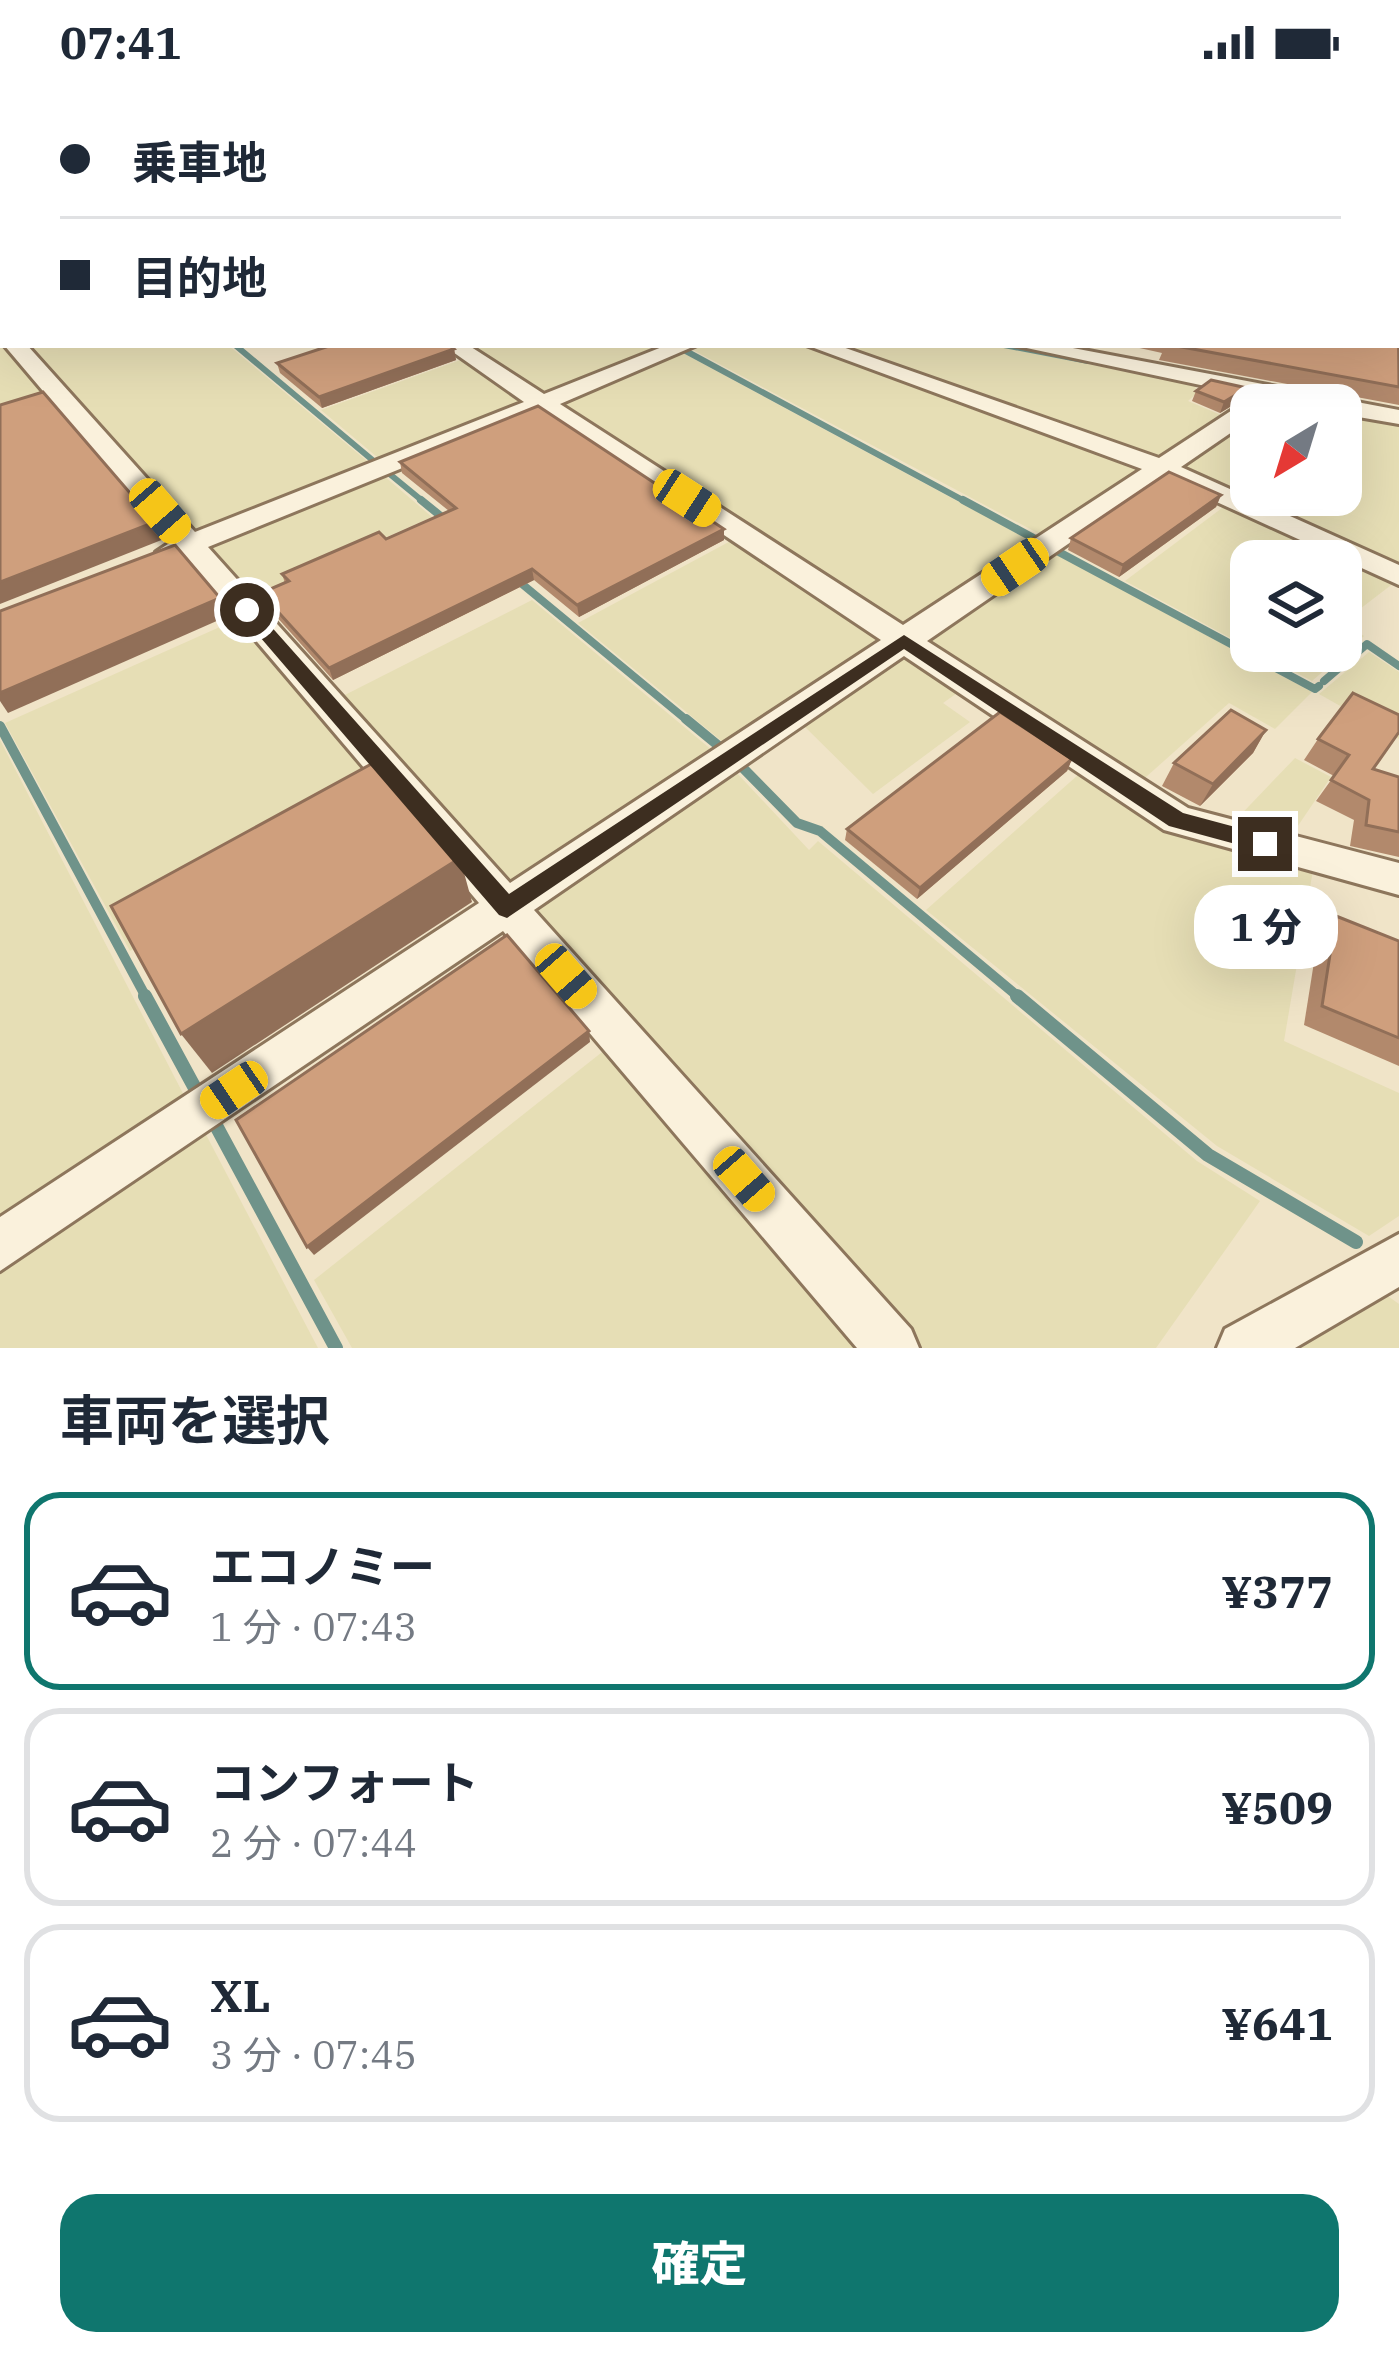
<!DOCTYPE html>
<html lang="ja">
<head>
<meta charset="utf-8">
<style>
	:root { --surface:#fff; --page:#f2f2f3; --text:#1f2937; --muted:#747a83; --line:#e0e1e3; --accent:#0f766e }
	body { margin:0; font-family:"IBM Plex Serif","Noto Sans JP",serif; background:var(--page); color:var(--text); height:100vh; display:flex; flex-direction:column; font-size:45px; white-space:nowrap }
	* { box-sizing:border-box; margin:0 }
	p { font-size:39px; color:var(--muted) }
	.icon { flex:none; width:66px; height:66px; fill:none; stroke:currentColor; stroke-width:2; stroke-linecap:round; stroke-linejoin:round }
	.map { position:relative; height:1264px; overflow:hidden }
	.panel { display:flex; flex-direction:column; background:var(--surface); flex:1 }
	.panel>* { flex:none }
	.hud { position:absolute; left:0px; top:0px; width:1401px; height:264px; box-shadow:0 12px 48px #0002; display:grid; align-content:center; height:264px; padding:0 60px; background:var(--surface) }
	.needle { width:78px; rotate:218deg }
	.tools { position:absolute; left:1230px; top:300px; display:grid; gap:24px }
	.tools a { display:grid; place-items:center; width:132px; height:132px; border-radius:24px; background:var(--surface); box-shadow:0 12px 48px #0002; font-size:60px }
	.end { position:absolute; width:54px; height:54px; margin:-27px; border:15px solid #3d2e20; background:#fff; box-shadow:0 0 0 6px #fff }
	.from { border-radius:50% }
	.bubble { position:absolute; height:84px; border-radius:36px; background:var(--surface); box-shadow:0 12px 48px #0002; font-size:39px; font-weight:800; line-height:84px; text-align:center }
	.car { position:absolute; width:36px; height:72px; margin:-36px -18px; border-radius:15px; box-shadow:0 0 9px 3px #0007; background:linear-gradient(#f5c518 24%,#345 0 40%,#f5c518 0 76%,#345 0 86%,#f5c518 0) }
	.hud b { display:flex; align-items:center; gap:42px; height:114px; font-size:45px }
	.hud b+b { border-top:3px solid var(--line) }
	.hud i { width:30px; height:30px; background:var(--text) }
	ul { padding:0; list-style:none }
	li { display:flex; align-items:center; gap:36px; height:198px; margin:0 24px 18px; padding:0 36px; border:6px solid var(--line); border-radius:36px }
	li div { flex:1 }
	li b { display:block; font-size:45px }
	li em { font-style:normal; font-weight:800 }
	li.current { border-color:var(--accent) }
	li>.icon { width:108px; height:108px; stroke-width:1.5 }
	h2 { padding:0 60px; font-size:54px; line-height:144px }
	.button { display:flex; gap:24px; margin-top:auto; padding:24px 60px }
	.button a { flex:1; height:138px; border-radius:36px; background:var(--accent); color:#fff; font-size:48px; font-weight:800; line-height:138px; text-align:center }
	.status { display:flex; justify-content:space-between; align-items:center; height:84px; padding:0 60px; background:var(--surface); direction:ltr }
	.status svg { height:33px; fill:currentColor }
	.map>svg:first-child { display:block }
	.farmland { fill:#e6deb5 }
	.lines { fill:none; stroke-linecap:round; stroke-linejoin:round }
	.stream-far4 { stroke:#6f938a; stroke-width:4.5 }
	.stream-far3 { stroke:#6f938a; stroke-width:6 }
	.stream-far2 { stroke:#6f938a; stroke-width:8 }
	.stream-far1 { stroke:#6f938a; stroke-width:10 }
	.stream { stroke:#6f938a; stroke-width:14 }
	.street-casing { stroke:#8d765c; stroke-width:6 }
	.secondary-casing { stroke:#6f573f; stroke-width:6 }
	.highway-casing { stroke:#5b4430; stroke-width:6 }
	.street { fill:#faf1dc; fill-rule:evenodd }
	.secondary { fill:#faf1dc; fill-rule:evenodd }
	.highway { fill:#e0a458; fill-rule:evenodd }
	.wall { fill:#b2896c }
	.shaded-wall { fill:#916f58 }
	.building { fill:#cf9f7d; stroke:#916f58; stroke-width:3 }
	.route { fill:#3d2e20 }
</style>
</head>
<body>
<div class="status"><b>07:41</b><svg viewBox="0 0 49 12"><path d="M0 12V9h3v3zM5 12V6h3v6zM10 12V3h3v9zM15 12V0h3v12zM26 1h20v11H26zM47 4h2v5h-2z"/></svg></div>
<div class="map">
<svg width="1399" height="1264" viewBox="0 0 1399 1264">
	<rect width="100%" height="100%" fill="#f0e4c8"/>
	<g class="farmland">
		<path d="M0,254L3,261L57,321L0,339Z"/>
		<path d="M22,261H228L373,382L192,455Z"/>
		<path d="M465,261H668L543,312Z"/>
		<path d="M706,261H809L1152,384L1045,453L693,266Z"/>
		<path d="M827,261H990L1195,301L1197,309L1188,317L1228,334L1164,377Z"/>
		<path d="M683,269L1035,459L906,543L896,541L556,320Z"/>
		<path d="M466,274L532,317L383,378L321,326Z"/>
		<path d="M1341,328L1399,339V485L1174,382L1251,330V411H1341Z"/>
		<path d="M383,391L432,433L244,516L200,465Z"/>
		<path d="M1230,418L1399,495L1343,538L1364,552L1312,597L1255,567H1341V477H1251V565L1125,497Z"/>
		<path d="M738,453L892,555L729,663L578,539Z"/>
		<path d="M1052,468L1312,608L1275,645L1229,619L1137,701L923,554Z"/>
		<path d="M532,516L719,672L510,807L333,617Z"/>
		<path d="M240,534L396,715L130,867L5,639Z"/>
		<path d="M903,566L967,602L943,619L970,638L873,710L801,639Z"/>
		<path d="M1369,568L1399,588V655L1319,610Z"/>
		<path d="M0,656L189,1021L0,1149Z"/>
		<path d="M1295,674L1331,693L1287,758L1228,744Z"/>
		<path d="M1087,683L1314,780L1284,957L1399,1009V1132L1369,1152L1217,1062L926,826Z"/>
		<path d="M734,686L809,766L818,757L1197,1077L1260,1117L1156,1264H905L526,823Z"/>
		<path d="M611,961L869,1264H352L314,1196Z"/>
		<path d="M202,1043L318,1264H0V1177Z"/>
		<path d="M1382,1208L1399,1220V1264H1289Z"/>
	</g>
	<g class="lines">
		<path class="stream-far4" d="M1232,0L1254,3"/>
		<g class="stream-far3">
			<path d="M235,261L376,379"/>
			<path d="M1004,261L1088,277"/>
			<path d="M684,266L968,419"/>
			<path d="M386,387L425,419"/>
		</g>
		<g class="stream-far2">
			<path d="M421,416L448,438"/>
			<path d="M963,416L1039,457"/>
			<path d="M1057,467L1315,605L1319,602"/>
			<path d="M516,495L689,638"/>
			<path d="M1324,597L1367,560L1399,582"/>
		</g>
		<g class="stream-far1">
			<path d="M686,635L720,663"/>
			<path d="M0,642L147,915"/>
			<path d="M743,684L797,739L820,747L1021,915"/>
		</g>
		<g class="stream">
			<path d="M145,912L196,1006"/>
			<path d="M1017,912L1208,1071L1356,1158"/>
			<path d="M213,1036L336,1264"/>
		</g>
		<defs>
			<g id="street">
				<path d="M455,0H481L483,3H457Z"/>
				<rect x="0" y="7" width="3" height="8"/>
				<rect x="1398" y="36" width="1" height="8"/>
				<rect x="0" y="49" width="3" height="8"/>
				<rect x="1398" y="63" width="1" height="10"/>
				<path d="M3,94V104L0,105V95Z"/>
				<rect x="1398" y="125" width="1" height="10"/>
				<path d="M3,221V233L0,234V222Z"/>
				<path d="M4,261H27L195,448L524,318L443,261H468L544,310L667,261H697L560,320L903,541L1142,385L806,261H837L1159,374L1243,319H1259L1251,321V335L1181,383L1399,481V501L1164,394L927,557L1188,724L1399,779V811L1164,746L904,572L534,826L911,1245L919,1264H857L503,847L0,1187V1133L479,819L184,472L160,474L156,468L171,458ZM540,328L881,556L510,799L208,463Z"/>
				<path d="M1013,261H1057L1399,326V340L1341,330V321H1294Z"/>
				<path d="M1399,1150V1203L1295,1264H1217L1225,1245Z"/>
			</g>
			<g id="secondary">
				<path d="M257,0H277L279,3H259Z"/>
				<rect x="1398" y="162" width="1" height="17"/>
			</g>
			<g id="highway">
				<rect x="0" y="12" width="3" height="16"/>
				<rect x="1398" y="42" width="1" height="16"/>
			</g>
		</defs>
		<use href="#street" class="street-casing"/>
		<use href="#secondary" class="secondary-casing"/>
		<use href="#highway" class="highway-casing"/>
		<use href="#street" class="street"/>
		<use href="#secondary" class="secondary"/>
		<use href="#highway" class="highway"/>
	</g>
	<g class="wall">
		<path d="M739,0L737,3H527L519,1Z"/>
		<path d="M1399,206V321L1159,276L1162,269L1126,261H1398Z"/>
		<path d="M454,265L456,276L322,324L280,289L277,279Z"/>
		<path d="M1196,307L1243,315L1220,329L1192,317Z"/>
		<path d="M400,378L724,456L579,533L534,496L333,596L266,521L261,509L285,499L282,490L386,455L449,427L402,389Z"/>
		<path d="M1221,411L1216,423L1119,493L1068,466L1071,454Z"/>
		<path d="M1266,646L1253,669L1200,722L1162,702L1174,679Z"/>
		<path d="M1318,655L1373,685L1399,693V773L1350,762L1354,736L1316,717L1334,692L1304,676Z"/>
		<path d="M1072,675L1067,687L917,815L845,756L847,745Z"/>
		<path d="M1336,832L1399,857V982L1304,941L1318,853Z"/>
	</g>
	<g class="shaded-wall">
		<path d="M454,265L456,276L322,324L319,313Z"/>
		<path d="M1247,304L1243,315L1220,329L1224,318Z"/>
		<path d="M1221,411L1216,423L1119,493L1123,481Z"/>
		<path d="M155,438L164,455L0,520V498Z"/>
		<path d="M724,445V456L579,533L577,521Z"/>
		<path d="M532,485L534,496L333,596L329,584Z"/>
		<path d="M220,514L228,532L8,629L0,617V609Z"/>
		<path d="M1266,646L1253,669L1200,722L1213,700Z"/>
		<path d="M1072,675L1067,687L917,815L920,804Z"/>
		<path d="M460,774L472,818L212,989L181,950Z"/>
		<path d="M589,947L590,958L314,1171L307,1163Z"/>
	</g>
	<g class="building">
		<path d="M554,0H731L729,3H564Z"/>
		<path d="M775,0H989L986,3H784L772,2Z"/>
		<path d="M1064,0H1113L1111,3H1063Z"/>
		<path d="M1398,206L1399,303L1171,261H1398Z"/>
		<path d="M332,261H449L454,265L319,313L277,279Z"/>
		<path d="M1211,296L1247,304L1224,318L1196,307Z"/>
		<path d="M43,308L155,438L0,498V321Z"/>
		<path d="M538,322L724,445L577,521L532,485L329,584L261,509L289,497L282,490L379,448L386,455L456,424L400,378Z"/>
		<path d="M1169,388L1221,411L1123,481L1071,454Z"/>
		<path d="M175,461L220,514L0,609V527Z"/>
		<path d="M1353,609L1399,631V648L1373,685L1399,693V748L1366,741L1369,716L1331,696L1349,671L1318,655Z"/>
		<path d="M1231,626L1266,646L1213,700L1174,679Z"/>
		<path d="M1000,628L1072,675L920,804L847,745Z"/>
		<path d="M375,678L460,774L181,950L111,822Z"/>
		<path d="M1336,832L1399,857V954L1322,922Z"/>
		<path d="M507,851L589,947L307,1163L236,1036Z"/>
	</g>
	<path class="route" d="M241,522H253L509,810L904,551L1183,729L1265,751L1276,760L1265,768L1169,742L904,565L507,834L499,831L241,531Z"/>
</svg>
<div class="tools">
<a><svg class="needle" viewBox="-14 -14 28 28"><path d="M0-13l5 13h-10z" fill="#e53935"/><path d="M0 13l5-13h-10z" fill="#747a83"/></svg></a>
<a><svg class="icon" aria-label="layers" viewBox="0 0 24 24"><path d="M12 4l9 5-9 5-9-5zM3 14l9 5 9-5"/></svg></a>
</div>
<i class="end from" style="left:247px;top:526px"></i>
<i class="end" style="left:1265px;top:760px"></i>
<div class="bubble" style="left:1194px;top:801px;width:144px">1 分</div>
<i class="car" style="left:687px;top:414px;rotate:123deg"></i>
<i class="car" style="left:160px;top:427px;rotate:139deg"></i>
<i class="car" style="left:1015px;top:483px;rotate:236deg"></i>
<i class="car" style="left:566px;top:892px;rotate:139deg"></i>
<i class="car" style="left:234px;top:1006px;rotate:236deg"></i>
<i class="car" style="left:744px;top:1095px;rotate:139deg"></i>
<div class="hud">
<b><i class="from"></i>乗車地</b>
<b><i></i>目的地</b>
</div>
</div>
<section class="panel">
<h2>車両を選択</h2>
<ul>
<li class="current"><svg class="icon" aria-label="car" viewBox="0 0 24 24"><path d="M5 17H2v-5l4-1 3-4h7l3 4 3 1v5h-3M9 17h6M6 11h13"/><circle cx="7" cy="17" r="2"/><circle cx="17" cy="17" r="2"/></svg><div><b>エコノミー</b><p>1 分 · 07:43</p></div><em>¥377</em></li>
<li><svg class="icon" aria-label="car" viewBox="0 0 24 24"><path d="M5 17H2v-5l4-1 3-4h7l3 4 3 1v5h-3M9 17h6M6 11h13"/><circle cx="7" cy="17" r="2"/><circle cx="17" cy="17" r="2"/></svg><div><b>コンフォート</b><p>2 分 · 07:44</p></div><em>¥509</em></li>
<li><svg class="icon" aria-label="car" viewBox="0 0 24 24"><path d="M5 17H2v-5l4-1 3-4h7l3 4 3 1v5h-3M9 17h6M6 11h13"/><circle cx="7" cy="17" r="2"/><circle cx="17" cy="17" r="2"/></svg><div><b>XL</b><p>3 分 · 07:45</p></div><em>¥641</em></li>
</ul>
<div class="button"><a>確定</a></div>
</section>
</body>
</html>
